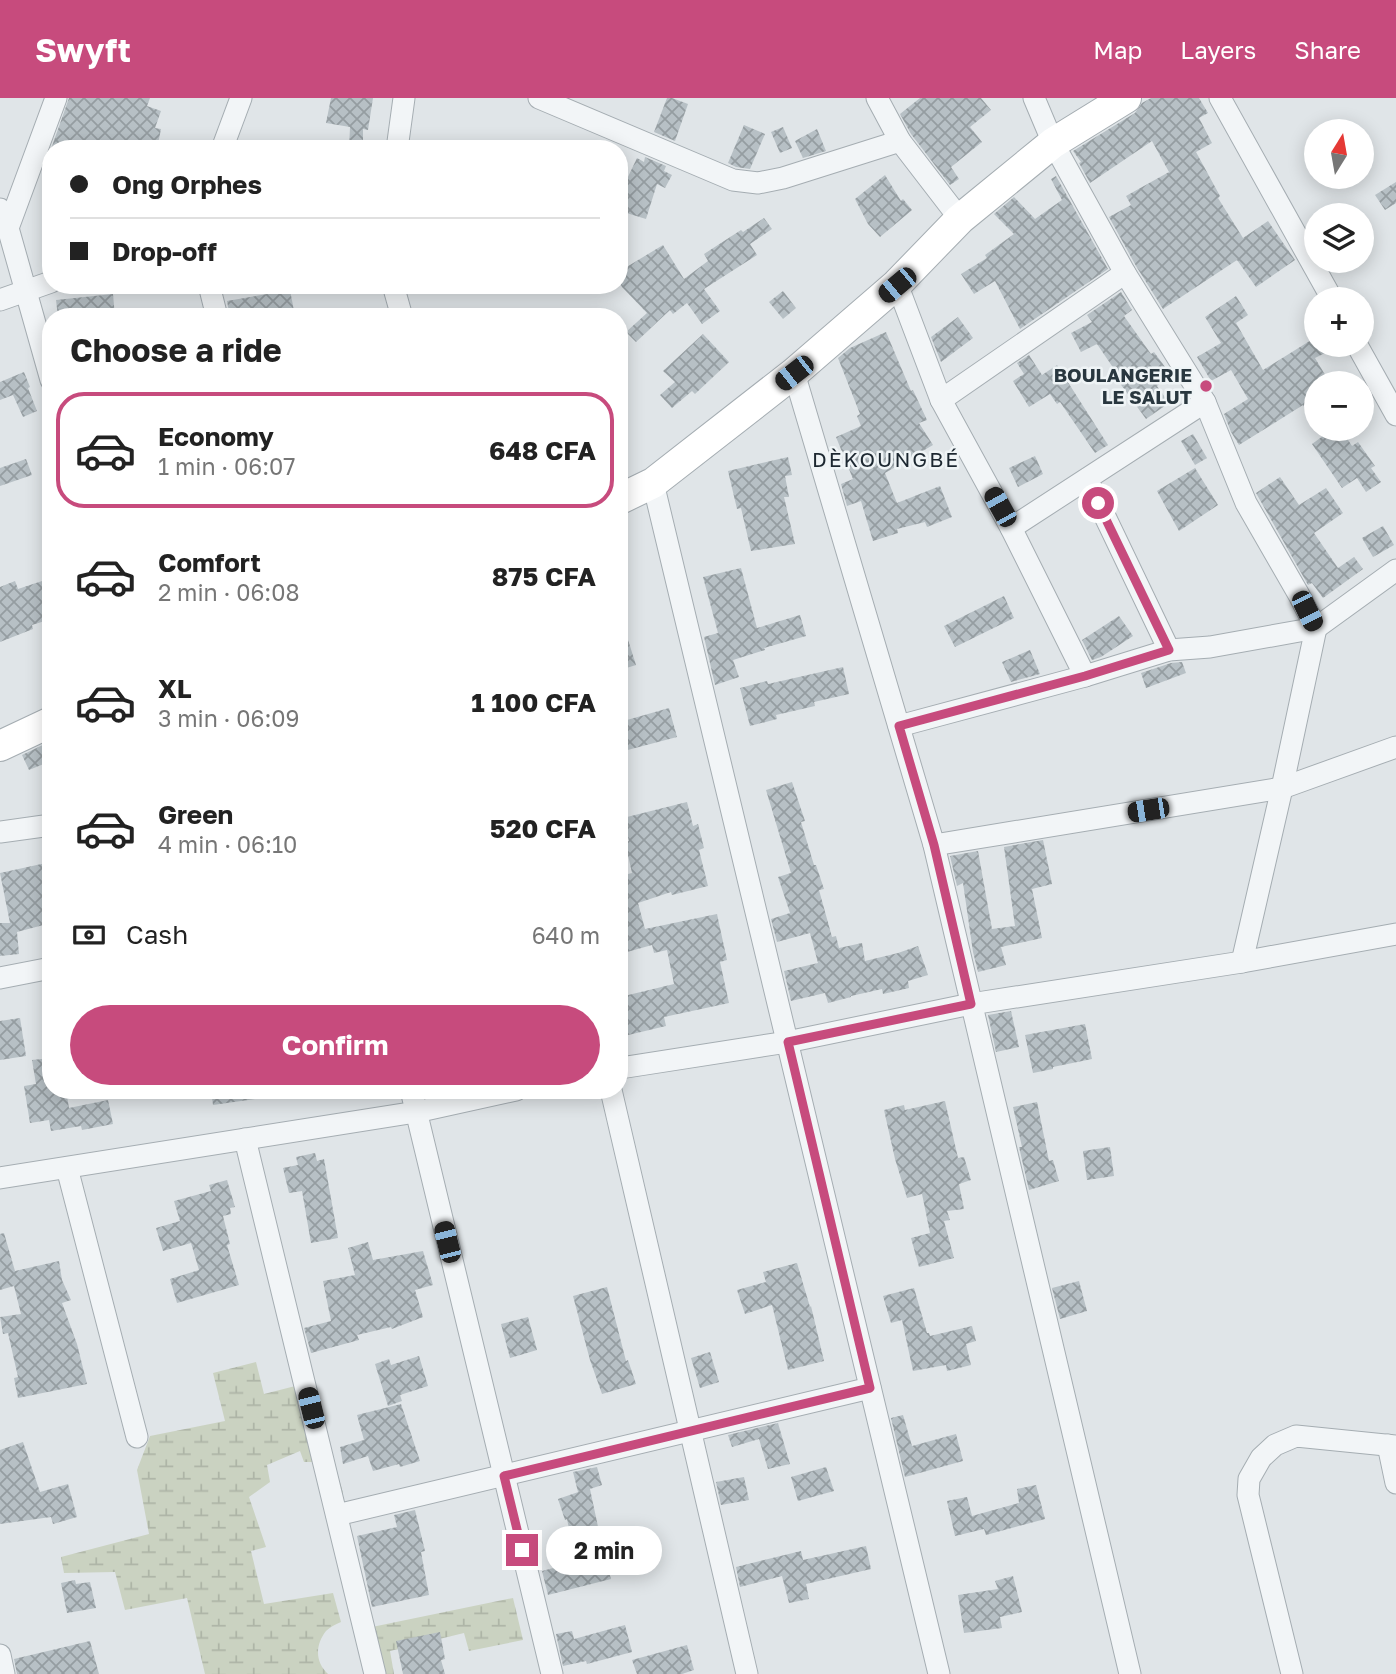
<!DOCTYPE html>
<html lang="en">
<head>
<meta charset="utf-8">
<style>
	:root { --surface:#fff; --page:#f6f6f6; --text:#222; --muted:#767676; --line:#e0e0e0; --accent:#c74b7d }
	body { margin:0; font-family:"Golos Text",sans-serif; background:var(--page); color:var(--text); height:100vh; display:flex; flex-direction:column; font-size:26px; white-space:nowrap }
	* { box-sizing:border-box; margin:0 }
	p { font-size:23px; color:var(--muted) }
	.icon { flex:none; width:38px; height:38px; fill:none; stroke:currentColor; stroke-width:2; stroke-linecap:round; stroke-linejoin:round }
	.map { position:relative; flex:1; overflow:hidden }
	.sheet { position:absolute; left:42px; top:210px; width:586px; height:791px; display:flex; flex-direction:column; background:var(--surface); border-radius:28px; box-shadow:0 4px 18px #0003 }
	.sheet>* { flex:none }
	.hud { position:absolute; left:42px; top:42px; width:586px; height:154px; border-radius:28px; box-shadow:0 4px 18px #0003; display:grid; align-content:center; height:154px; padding:0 28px; background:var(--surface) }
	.needle { width:46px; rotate:11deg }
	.fabs { position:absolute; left:1304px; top:21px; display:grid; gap:14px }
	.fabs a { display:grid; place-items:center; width:70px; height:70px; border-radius:50%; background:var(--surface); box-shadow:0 4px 18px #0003; font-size:35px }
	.end { position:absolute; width:32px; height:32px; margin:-16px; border:9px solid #c74b7d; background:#fff; box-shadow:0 0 0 4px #fff }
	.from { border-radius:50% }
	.bubble { position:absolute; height:49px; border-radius:24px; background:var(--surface); box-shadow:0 4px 18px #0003; font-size:23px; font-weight:700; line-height:49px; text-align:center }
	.car { position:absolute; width:21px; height:42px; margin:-21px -10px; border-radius:9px; box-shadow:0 0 5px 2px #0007; background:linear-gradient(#222 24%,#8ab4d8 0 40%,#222 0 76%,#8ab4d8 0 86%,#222 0) }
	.hud b { display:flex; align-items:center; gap:24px; height:66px; font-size:26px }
	.hud b+b { border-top:2px solid var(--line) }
	.hud i { width:18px; height:18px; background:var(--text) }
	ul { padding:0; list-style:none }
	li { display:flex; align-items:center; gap:21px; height:116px; margin:0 14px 10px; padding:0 14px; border:4px solid transparent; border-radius:28px }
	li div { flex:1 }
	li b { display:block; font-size:26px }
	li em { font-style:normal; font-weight:700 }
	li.current { border-color:var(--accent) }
	li>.icon { width:63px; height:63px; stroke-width:1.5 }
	h2 { padding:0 28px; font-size:32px; line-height:84px }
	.pay { display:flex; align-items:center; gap:18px; height:77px; padding:0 28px; font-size:26px }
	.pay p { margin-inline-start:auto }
	.primary-button { display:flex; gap:14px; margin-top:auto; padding:14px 28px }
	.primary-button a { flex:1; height:80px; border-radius:42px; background:var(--accent); color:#fff; font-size:28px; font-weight:700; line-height:80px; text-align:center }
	header { display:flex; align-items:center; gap:42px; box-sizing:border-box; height:98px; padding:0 35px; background:var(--accent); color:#fff }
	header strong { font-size:33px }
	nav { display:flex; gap:38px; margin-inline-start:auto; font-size:24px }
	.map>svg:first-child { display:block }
	.wetland { fill:url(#wetland-marsh) }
	.building { fill:url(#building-cross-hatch) }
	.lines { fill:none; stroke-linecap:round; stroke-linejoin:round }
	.street-casing { stroke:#a5adb2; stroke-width:23 }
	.secondary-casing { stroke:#a5adb2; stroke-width:32 }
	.street { stroke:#f2f5f7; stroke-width:21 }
	.secondary { stroke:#fff; stroke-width:30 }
	.route { stroke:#c74b7d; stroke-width:9 }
	.poi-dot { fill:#c74b7d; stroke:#eff4f6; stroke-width:2.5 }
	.labels { text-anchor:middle; stroke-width:5; stroke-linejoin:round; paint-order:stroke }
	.poi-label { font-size:19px; font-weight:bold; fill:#29373f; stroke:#eff4f6; text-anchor:end }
	.neighbourhood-label { font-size:21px; letter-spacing:2px; fill:#1c2730; stroke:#eff4f6 }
</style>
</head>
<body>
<header>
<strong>Swyft</strong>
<nav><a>Map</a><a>Layers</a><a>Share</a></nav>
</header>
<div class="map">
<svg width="1396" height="1576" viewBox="0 0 1396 1576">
	<defs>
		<pattern id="wetland-marsh" width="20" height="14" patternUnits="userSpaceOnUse" patternTransform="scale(1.75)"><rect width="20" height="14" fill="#cad2c1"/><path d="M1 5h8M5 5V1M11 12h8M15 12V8" fill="none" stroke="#aeb5a7"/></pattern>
		<pattern id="building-cross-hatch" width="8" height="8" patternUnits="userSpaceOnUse" patternTransform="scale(1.75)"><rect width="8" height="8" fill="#b7c0c5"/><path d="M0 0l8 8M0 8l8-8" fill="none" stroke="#959da1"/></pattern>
	</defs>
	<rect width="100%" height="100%" fill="#e0e5e8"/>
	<g class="wetland">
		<path d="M256,1264L264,1296L311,1284L343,1395L327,1400L316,1364H304L300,1353L267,1367L270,1384L249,1399L266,1449L251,1453L264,1506L333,1495L341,1524C336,1526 330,1529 326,1533C315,1547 315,1564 328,1576H205L187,1500L125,1512L115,1474L64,1475L61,1459L149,1436L137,1372L150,1338L225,1323L213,1275Z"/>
		<path d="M513,1500L523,1542L469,1553L464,1535L390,1553L394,1576H363L380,1567L372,1529Z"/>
	</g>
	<g class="building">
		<path d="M69,0H150L147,8L161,13L155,30L161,31L158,46L138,42L134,51H51Z"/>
		<path d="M331,0H373L368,32L363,31V51H349L350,29L326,25Z"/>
		<path d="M667,0H672L688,6L675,43L654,34Z"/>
		<path d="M920,0H981L991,12L970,29L982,44L951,69L959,81L950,87L911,36L900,16Z"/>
		<path d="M1151,0H1199L1208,15L1199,20L1212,45L1196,54L1220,98L1218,100L1243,140L1268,123L1295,162L1256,189L1237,162L1163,211L1136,168L1109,119L1131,107L1126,98L1169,74L1152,43L1090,85L1079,65L1081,64L1073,53L1135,15L1142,5Z"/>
		<path d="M744,27L765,36L750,71L736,69L728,65Z"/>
		<path d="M783,29L792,50L780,55L771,34Z"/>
		<path d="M817,31L826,53L803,60L795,43Z"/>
		<path d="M645,59L666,68L664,73L672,77L665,90L657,86L646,121L620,113V106L626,83L637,60L644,64Z"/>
		<path d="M885,77L901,103L903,101L912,112L880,139L868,126L855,101Z"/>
		<path d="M1056,78L1108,171L1020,231L995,183L974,196L961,176L987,160L985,157L1014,136L994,116L1014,99L1035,121L1062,102L1051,81Z"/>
		<path d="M1396,84V105L1385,112L1375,97Z"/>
		<path d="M764,120L772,131L750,146L757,157L704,191L720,213L702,226L687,205L673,216L670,212L636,244L626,234L647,215L622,189L620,185V173L663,147L684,181L708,163L704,156L741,132L743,134Z"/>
		<path d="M290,192L294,213L262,219H230L227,203Z"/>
		<path d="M783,193L796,210L783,221L769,204Z"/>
		<path d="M1121,194L1132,212L1124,218L1151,256L1154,254L1171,277L1157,288L1169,305L1146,321L1111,273L1114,271L1097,246L1081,254L1071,235L1092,224L1087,217Z"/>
		<path d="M113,196L115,219H58L56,202Z"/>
		<path d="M1236,198L1248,217L1236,225L1263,272L1316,239V247H1341L1315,260L1330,285H1316V327L1303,307L1239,347L1231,334L1224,316L1248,301L1231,272L1211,283L1197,259L1221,245L1205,219Z"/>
		<path d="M958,219L973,240L941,264L931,239Z"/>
		<path d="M886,234L911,293L913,292L927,322L919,325L933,347L885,375L897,405L940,388L952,419L927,429L925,424L897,431L898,435L873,443L861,403L847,408L841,386L853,381L836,339L861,328L857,318L860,316L838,260L850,250Z"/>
		<path d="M703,236L729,264L695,296L692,293L672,310L660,297L675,284L663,273Z"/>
		<path d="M1029,257L1042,277L1057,267L1108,347L1095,355L1060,304L1057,306L1050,296L1029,309L1013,283L1024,276L1017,265Z"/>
		<path d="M24,274L30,289L28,290L37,313L23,319L13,297L0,302V284Z"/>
		<path d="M1318,331H1341L1352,348L1358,344L1375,368L1371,370L1381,384L1366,394L1357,380L1342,390L1312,346L1323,338Z"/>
		<path d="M1193,336L1207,360L1195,367L1181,343Z"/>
		<path d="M1035,358L1043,376L1018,389L1009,370Z"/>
		<path d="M788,359L792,377L785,378L789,399H784L795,446L751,453L741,410L737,411L728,373Z"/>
		<path d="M26,361L32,377L0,388V370Z"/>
		<path d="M1195,370L1218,407L1179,433L1157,393Z"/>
		<path d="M1280,379L1299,407L1326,390L1343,415L1314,435L1338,470L1354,459L1363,471L1323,500L1312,485L1308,487L1256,395Z"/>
		<path d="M1383,428L1394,447L1373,459L1362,440Z"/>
		<path d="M741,470L757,530L800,517L806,538L764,550L765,552L733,562L739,579L715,587L704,539L718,535L703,479Z"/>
		<path d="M48,481L51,489V521L32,527L33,531L0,544V489L15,483L18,491Z"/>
		<path d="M1004,498L1014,520L955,549L944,528Z"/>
		<path d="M1119,518L1133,538L1101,559L1092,562L1082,542Z"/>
		<path d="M620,526H623L636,567L620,572Z"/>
		<path d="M1030,552L1040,576L1011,584L1002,564Z"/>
		<path d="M1182,564L1186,575L1146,590L1141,575L1171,565Z"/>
		<path d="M843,569L849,596L814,604L815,608L776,617L777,621L750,628L740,590L767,583L768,586Z"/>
		<path d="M669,610L677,639L620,654V624Z"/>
		<path d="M51,643V663L29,672L22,657Z"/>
		<path d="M792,684L805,723L801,724L814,767H816L824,791L819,792L832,839L836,838L839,850L862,845L865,863L898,855L918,848L928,877L908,883L909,890L883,896L882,891L851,898V899L828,905L825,895L791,903L784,873L818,865L810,835L777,844L771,821L790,815L778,779L791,775L766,692Z"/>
		<path d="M687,704L693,728L698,726L704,750L699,752L708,788L672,797L671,794L638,805L645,831L717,816L727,862L720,864L729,905L664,919L666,928L620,939V899L674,886L667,852L654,855L652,847L620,856V778L632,775L625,744L629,743L623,720Z"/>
		<path d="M1043,742L1052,786L1032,791L1042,840L1001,849L1006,867L978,874L973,854L963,785L957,788L950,758L978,753L992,831L1015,828L1004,749Z"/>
		<path d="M46,765L51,786V825L17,834L19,856L0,858V825H10L0,775Z"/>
		<path d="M1011,913L1019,949L996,954L988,917Z"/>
		<path d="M20,920L26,958L0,962V923Z"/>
		<path d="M1085,926L1092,961L1053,969V971L1033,975L1025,937Z"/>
		<path d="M51,960V992H66L69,1010L108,1002L113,1026L82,1032L81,1028L51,1033L49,1022L30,1025L24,988L36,986L32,962Z"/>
		<path d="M211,992H254L255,1001L213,1007Z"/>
		<path d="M945,1003L958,1060L964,1059L971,1082L959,1086L964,1111L947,1113L950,1122L944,1123L954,1160L919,1169L911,1140L930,1135L922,1096L907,1100L895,1061L884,1012L904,1007L905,1012Z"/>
		<path d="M1037,1004L1049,1063L1053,1062L1059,1083L1029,1092L1019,1049H1022L1013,1009Z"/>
		<path d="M1110,1049L1114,1078L1087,1082L1083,1053Z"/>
		<path d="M315,1055L317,1063L324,1061L338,1140L311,1145L302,1093L289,1095L283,1070L298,1067L296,1059Z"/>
		<path d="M227,1082L235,1109L230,1110L231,1116L223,1118L230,1146L227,1147L239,1187L177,1205L170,1181L199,1172L191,1145L163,1153L156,1130L180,1123L174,1103L211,1093L209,1087Z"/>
		<path d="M4,1135L15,1173L59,1163L62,1182L71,1202L62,1205L77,1246L87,1286L18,1300L14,1280L18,1279L8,1235L3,1236L0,1219L21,1216L14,1188L0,1192V1136Z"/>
		<path d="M368,1144L373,1162L423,1153L433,1187L415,1192L423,1219L392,1231L391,1229L357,1237L359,1242L311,1255L304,1230L331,1223L323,1183L355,1177L348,1150Z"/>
		<path d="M797,1165L810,1209L811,1208L824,1263L788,1272L772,1207L745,1216L737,1192L766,1184L763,1174Z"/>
		<path d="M1079,1183L1087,1213L1060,1221L1052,1190Z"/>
		<path d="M607,1189L626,1263L628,1262L636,1286L602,1296L590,1262L573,1198Z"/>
		<path d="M914,1190L927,1235H929L930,1238L972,1228L976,1243L966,1246L971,1267L947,1273L946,1267L913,1273L902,1222L891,1225L883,1198Z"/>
		<path d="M528,1219L537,1252L510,1260L501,1226Z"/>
		<path d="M710,1254L719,1284L700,1290L691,1260Z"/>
		<path d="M419,1258L428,1288L400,1297L402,1303L388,1308L375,1266L389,1261L391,1267Z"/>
		<path d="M401,1306L420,1363L400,1369L399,1366L373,1373L368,1358L343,1366L340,1349L364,1342L357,1317Z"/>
		<path d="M903,1317L912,1348L956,1336L963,1363L905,1379L891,1320Z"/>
		<path d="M778,1325L790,1366L768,1371L759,1341L732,1349L728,1337Z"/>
		<path d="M23,1344L40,1394L68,1386L77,1419L53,1426L51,1419L0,1426V1352Z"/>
		<path d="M597,1369L602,1387L590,1391L604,1457L611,1481L548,1497L542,1473L576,1464L567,1421L565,1422L558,1401L587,1391L578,1394L573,1374Z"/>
		<path d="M826,1369L834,1393L798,1403L791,1379Z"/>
		<path d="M744,1379L749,1402L721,1407L716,1384Z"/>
		<path d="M1036,1387L1045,1421L986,1437L984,1431L955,1438L947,1403L967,1399L972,1418L1019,1405L1017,1391Z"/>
		<path d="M415,1412L425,1453L421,1454L429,1497L372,1509L357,1438L397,1429L394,1417Z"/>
		<path d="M866,1448L871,1471L806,1486L809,1501L789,1505L782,1478L740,1489L736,1469L801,1453L803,1462Z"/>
		<path d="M1013,1478L1022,1514L1000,1519L1002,1530L964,1535L958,1497L998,1491L995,1483Z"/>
		<path d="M75,1482L76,1486L90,1484L96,1510L67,1515L61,1485Z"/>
		<path d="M625,1527L632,1554L587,1566L586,1563L563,1568L556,1536L572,1533L574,1541Z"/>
		<path d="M440,1534L445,1561L441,1562L445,1576H403L396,1543Z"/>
		<path d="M90,1543L99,1576H17L14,1561Z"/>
		<path d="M687,1547L694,1572L682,1576H637L632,1562Z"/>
	</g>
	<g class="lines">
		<defs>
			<g id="street">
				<path d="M539,0L733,82L758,85L783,80L900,43L960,121"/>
				<path d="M877,0L900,43"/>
				<path d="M1034,0L1053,45L1125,175L1205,304L1246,405L1299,497L1316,530L1282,690L1242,864"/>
				<path d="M1220,0L1332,201"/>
				<path d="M222,51L241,0"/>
				<path d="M397,51L404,0"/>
				<path d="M0,111L8,130L51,282"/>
				<path d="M8,130L56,0"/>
				<path d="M897,186L941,302L1011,430L1085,578"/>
				<path d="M209,187L217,219"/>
				<path d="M393,187L402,219"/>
				<path d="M0,202L51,184"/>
				<path d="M1357,247L1396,317"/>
				<path d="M794,275L934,747L1130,1576"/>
				<path d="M941,302L1125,175"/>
				<path d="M1087,381L1169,552"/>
				<path d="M653,385L939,1576"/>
				<path d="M1011,430L1205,304"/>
				<path d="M899,628L1085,578L1169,552L1210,549L1316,530L1396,472"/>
				<path d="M0,734L51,727"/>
				<path d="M934,747L1282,690L1396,649"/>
				<path d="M0,880L51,870"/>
				<path d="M620,970L787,944L971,906L1242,864L1396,836"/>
				<path d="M411,992L552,1576"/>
				<path d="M611,992L747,1576"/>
				<path d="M245,1041L375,1576"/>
				<path d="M67,1070L137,1339"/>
				<path d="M0,1080L416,1014L516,992"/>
				<path d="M1388,1347L1396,1385"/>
				<path d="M337,1417L870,1290"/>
				<path d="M0,1557L4,1576"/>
				<path d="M1292,1576L1248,1397L1249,1381L1261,1360L1275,1347L1296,1338L1396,1348"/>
			</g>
			<g id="secondary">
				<path d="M620,401L653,385L794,275L897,186L960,121L1053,45L1126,0"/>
				<path d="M0,648L51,624"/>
			</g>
		</defs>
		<use href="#street" class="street-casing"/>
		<use href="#secondary" class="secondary-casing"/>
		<use href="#street" class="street"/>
		<use href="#secondary" class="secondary"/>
	</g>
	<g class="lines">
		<path class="route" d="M522,1452L504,1378L870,1290L788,944L971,906L934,747L899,628L1085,578L1169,552L1098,405"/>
	</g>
	<circle class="poi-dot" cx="1206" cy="288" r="7"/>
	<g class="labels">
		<g class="poi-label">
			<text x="1192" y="284">BOULANGERIE<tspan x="1192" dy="22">LE SALUT</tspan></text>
		</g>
		<g class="neighbourhood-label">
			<text x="886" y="369">DÈKOUNGBÉ</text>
		</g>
	</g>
</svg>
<div class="fabs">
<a><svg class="needle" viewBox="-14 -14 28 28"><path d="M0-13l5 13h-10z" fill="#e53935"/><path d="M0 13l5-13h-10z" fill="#767676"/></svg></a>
<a><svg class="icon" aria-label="layers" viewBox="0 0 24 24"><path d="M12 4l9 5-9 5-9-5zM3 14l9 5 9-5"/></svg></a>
<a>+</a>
<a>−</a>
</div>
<i class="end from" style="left:1098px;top:405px"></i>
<i class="end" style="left:522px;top:1452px"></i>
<div class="bubble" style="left:546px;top:1428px;width:116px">2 min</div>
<i class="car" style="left:897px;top:187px;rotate:230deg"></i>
<i class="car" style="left:794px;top:275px;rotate:232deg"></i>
<i class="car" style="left:1000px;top:409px;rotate:331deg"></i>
<i class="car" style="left:1307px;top:513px;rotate:154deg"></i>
<i class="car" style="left:1148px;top:712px;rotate:261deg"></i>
<i class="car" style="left:447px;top:1144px;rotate:346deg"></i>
<i class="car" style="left:311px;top:1310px;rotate:346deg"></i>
<div class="hud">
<b><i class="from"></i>Ong Orphes</b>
<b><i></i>Drop-off</b>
</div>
<section class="sheet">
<h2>Choose a ride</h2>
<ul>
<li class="current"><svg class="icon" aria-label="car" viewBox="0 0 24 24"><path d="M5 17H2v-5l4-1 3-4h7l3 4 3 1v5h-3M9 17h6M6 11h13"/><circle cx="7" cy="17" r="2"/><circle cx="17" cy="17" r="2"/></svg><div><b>Economy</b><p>1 min · 06:07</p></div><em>648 CFA</em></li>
<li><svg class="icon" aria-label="car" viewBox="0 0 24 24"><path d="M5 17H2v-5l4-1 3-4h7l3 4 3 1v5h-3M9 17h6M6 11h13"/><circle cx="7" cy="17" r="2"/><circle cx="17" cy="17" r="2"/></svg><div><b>Comfort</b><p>2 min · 06:08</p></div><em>875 CFA</em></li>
<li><svg class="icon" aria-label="car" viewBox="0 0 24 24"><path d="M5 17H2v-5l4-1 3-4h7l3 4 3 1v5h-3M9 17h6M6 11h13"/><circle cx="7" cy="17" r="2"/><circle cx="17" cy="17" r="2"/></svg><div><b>XL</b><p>3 min · 06:09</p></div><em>1 100 CFA</em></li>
<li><svg class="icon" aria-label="car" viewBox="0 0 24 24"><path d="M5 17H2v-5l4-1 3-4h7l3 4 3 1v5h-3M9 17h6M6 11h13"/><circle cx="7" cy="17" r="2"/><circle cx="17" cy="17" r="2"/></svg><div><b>Green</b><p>4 min · 06:10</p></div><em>520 CFA</em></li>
</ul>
<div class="pay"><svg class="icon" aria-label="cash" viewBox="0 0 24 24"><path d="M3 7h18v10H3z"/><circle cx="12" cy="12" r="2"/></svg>Cash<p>640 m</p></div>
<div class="primary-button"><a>Confirm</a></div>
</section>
</div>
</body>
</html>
